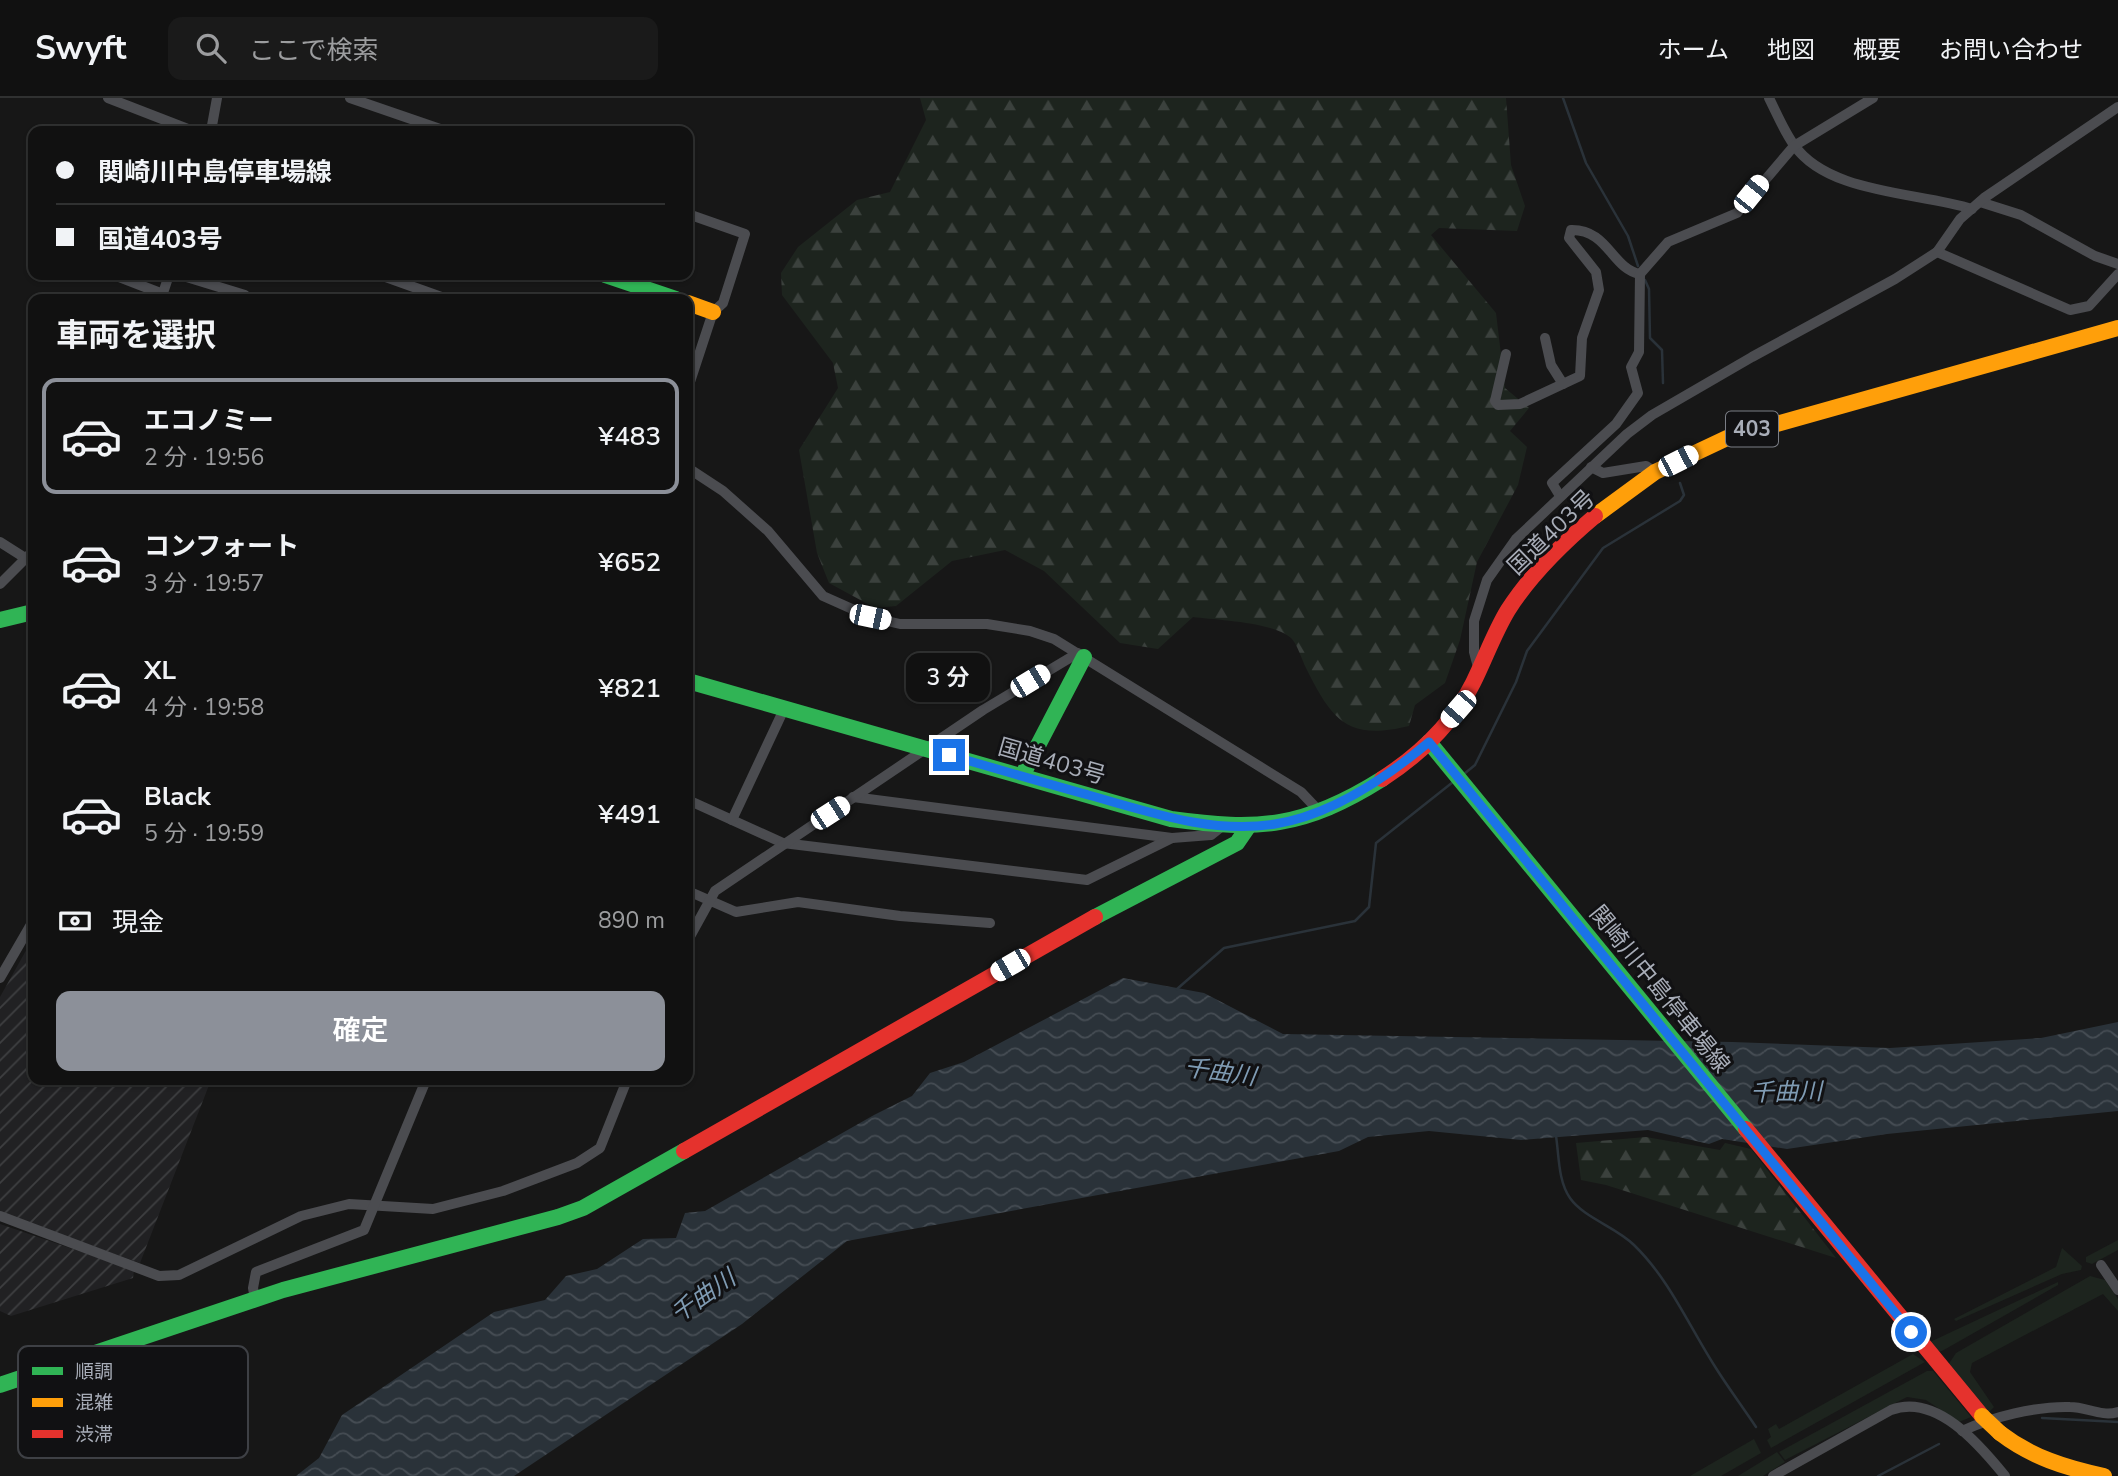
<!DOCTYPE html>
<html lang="ja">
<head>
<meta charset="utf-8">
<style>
	:root { --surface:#111; --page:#1a1a1a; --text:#f1f3f6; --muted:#9c9d9f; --line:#303131; --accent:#8c9099 }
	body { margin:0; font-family:"Nunito Sans","Noto Sans JP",sans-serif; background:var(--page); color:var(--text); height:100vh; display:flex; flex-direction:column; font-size:26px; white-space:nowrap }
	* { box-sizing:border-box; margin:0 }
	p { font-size:23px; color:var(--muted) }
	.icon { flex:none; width:38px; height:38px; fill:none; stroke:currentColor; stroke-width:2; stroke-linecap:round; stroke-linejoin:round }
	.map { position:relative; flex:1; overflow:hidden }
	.details { position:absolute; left:28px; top:196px; width:665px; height:791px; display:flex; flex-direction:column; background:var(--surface); border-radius:14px; box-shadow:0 2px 5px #0004,0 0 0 2px var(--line) }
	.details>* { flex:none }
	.banner { position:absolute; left:28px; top:28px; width:665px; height:154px; border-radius:14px; box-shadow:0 2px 5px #0004,0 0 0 2px var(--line); display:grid; align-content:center; height:154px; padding:0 28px; background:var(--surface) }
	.end { position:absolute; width:32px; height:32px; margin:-16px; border:9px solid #1a73e8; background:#fff; box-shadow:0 0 0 4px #fff }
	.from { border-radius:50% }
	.bubble { position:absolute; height:49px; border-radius:14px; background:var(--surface); box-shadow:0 2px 5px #0004,0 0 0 2px var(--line); font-size:23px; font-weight:600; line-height:49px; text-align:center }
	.car { position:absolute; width:21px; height:42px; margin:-21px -10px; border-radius:9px; box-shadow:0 0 5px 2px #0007; background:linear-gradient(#fff 24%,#345 0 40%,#fff 0 76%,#345 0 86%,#fff 0) }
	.banner b { display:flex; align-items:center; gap:24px; height:66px; font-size:26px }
	.banner b+b { border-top:2px solid var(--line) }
	.banner i { width:18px; height:18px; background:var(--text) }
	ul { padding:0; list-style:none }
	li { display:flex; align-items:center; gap:21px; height:116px; margin:0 14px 10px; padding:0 14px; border:4px solid transparent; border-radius:14px }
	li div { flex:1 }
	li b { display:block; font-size:26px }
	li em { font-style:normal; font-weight:600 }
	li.active { border-color:var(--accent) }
	li>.icon { width:63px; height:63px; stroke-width:1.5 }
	h2 { padding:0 28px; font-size:32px; line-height:84px }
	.pay { display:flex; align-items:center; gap:18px; height:77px; padding:0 28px; font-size:26px }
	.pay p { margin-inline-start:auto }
	.button { display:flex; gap:14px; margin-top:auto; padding:14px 28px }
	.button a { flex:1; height:80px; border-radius:14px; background:var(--accent); color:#fff; font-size:28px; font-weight:600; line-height:80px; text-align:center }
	header { display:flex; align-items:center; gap:42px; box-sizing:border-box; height:98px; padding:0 35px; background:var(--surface); border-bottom:2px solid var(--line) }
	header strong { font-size:33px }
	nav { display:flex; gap:38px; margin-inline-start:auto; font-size:24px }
	.search { width:490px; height:63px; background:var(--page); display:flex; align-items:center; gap:18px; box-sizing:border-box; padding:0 24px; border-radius:14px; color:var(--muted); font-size:26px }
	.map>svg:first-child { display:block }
	.industrial { fill:url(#industrial-furrows) }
	.green { fill:#1d241e }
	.forest { fill:url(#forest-firs) }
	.water { fill:url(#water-waves) }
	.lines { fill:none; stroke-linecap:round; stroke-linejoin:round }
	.stream { stroke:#2a3239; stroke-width:2.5 }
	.street { stroke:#4b4c50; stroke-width:10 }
	.fast { stroke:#30b455; stroke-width:16 }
	.slow { stroke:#ff9f0a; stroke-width:16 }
	.jam { stroke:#e5322d; stroke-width:16 }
	.slow-bridge { stroke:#ff9f0a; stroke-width:16 }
	.route { stroke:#1a73e8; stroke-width:9 }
	.labels { text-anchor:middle; stroke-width:6; stroke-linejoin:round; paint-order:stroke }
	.shield { fill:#111113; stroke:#7b7e86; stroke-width:2 }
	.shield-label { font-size:21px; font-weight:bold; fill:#a8adb8 }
	.street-label { font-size:23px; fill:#a8adb8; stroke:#111113 }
	.water-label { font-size:24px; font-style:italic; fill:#7f9bb3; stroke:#111113 }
	.key { fill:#111113; stroke:#3e4045; stroke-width:2 }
	.key-label { font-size:19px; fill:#a8adb8 }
</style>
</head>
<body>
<header>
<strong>Swyft</strong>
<div class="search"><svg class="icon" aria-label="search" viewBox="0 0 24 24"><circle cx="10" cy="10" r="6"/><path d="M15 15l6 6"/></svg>ここで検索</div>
<nav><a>ホーム</a><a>地図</a><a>概要</a><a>お問い合わせ</a></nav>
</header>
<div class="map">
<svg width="2118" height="1378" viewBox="0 0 2118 1378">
	<defs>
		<pattern id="industrial-furrows" width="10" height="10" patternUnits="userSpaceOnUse" patternTransform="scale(1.75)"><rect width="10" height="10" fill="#212123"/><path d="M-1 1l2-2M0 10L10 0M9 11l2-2" fill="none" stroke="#3e3f41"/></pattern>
		<pattern id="forest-firs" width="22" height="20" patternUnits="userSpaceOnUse" patternTransform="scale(1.75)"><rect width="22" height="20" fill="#1d241e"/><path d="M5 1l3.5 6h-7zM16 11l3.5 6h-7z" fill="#3b413d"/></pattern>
		<pattern id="water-waves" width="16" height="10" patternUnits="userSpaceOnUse" patternTransform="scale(1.75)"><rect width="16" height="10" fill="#2a3239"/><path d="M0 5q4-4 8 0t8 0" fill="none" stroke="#464d54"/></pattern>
	</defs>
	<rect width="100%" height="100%" fill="#171717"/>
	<g class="industrial">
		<path d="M33,840V982H211L140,1165L0,1115V899Z"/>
		<path d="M0,1126L134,1172L133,1180L11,1218L0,1213Z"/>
	</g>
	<g class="green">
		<path d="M2118,1142V1152L2092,1166L2086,1164V1159Z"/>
		<path d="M2062,1150L2082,1168L2081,1172L2062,1176L1956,1223L1954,1221L2056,1169Z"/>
		<path d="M2090,1178L2105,1182L2118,1201V1213L2103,1196L1972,1265L1970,1274L1994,1309L1987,1316L1948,1267L1956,1255Z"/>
		<path d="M2058,1184V1187L1942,1253L1937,1254L1930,1244Z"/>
		<path d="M1913,1256L1925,1264L1771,1350L1767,1342L1771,1339L1768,1331L1776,1326L1779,1331Z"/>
		<path d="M1927,1273H1933L1971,1319L1959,1324L1926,1302L1907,1299L1785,1362L1779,1354Z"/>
		<path d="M1754,1341L1761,1355L1721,1378H1690Z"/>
		<path d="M1777,1354L1785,1364L1763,1378H1738Z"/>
	</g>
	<g class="forest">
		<path d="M920,0H1506L1511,67L1525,108L1517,133L1439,130L1431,137L1496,215L1505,290L1529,310L1510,333L1527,349L1518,387L1477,464L1460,542L1445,585L1415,607L1409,628C1347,643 1332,622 1306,570C1302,562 1298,548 1292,541C1276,524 1216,522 1193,519L1158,551L1120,545L1044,473L1005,452L952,463L896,508L875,510L829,485L817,455L799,352L838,290L833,265L782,197L781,175L798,149L857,102L890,94L926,22Z"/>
		<path d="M1646,1039L1720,1052L1725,1045L1751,1051L1836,1160L1606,1087L1581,1082L1576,1045Z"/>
	</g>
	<path class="water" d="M1123,880L1204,895L1283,936L1732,944L1890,950L2041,940L2118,924V1013L1887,1036L1787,1051L1722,1041L1709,1046L1648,1032L1521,1042L1429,1033L1368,1039L1339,1053L847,1143L742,1226L514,1378H296L319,1360L342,1317L494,1214L545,1202L566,1178L597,1171L643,1141L676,1140L685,1115L705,1113L874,1017L912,998L930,975L964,964Z"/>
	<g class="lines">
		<g class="stream">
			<path d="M1563,0L1586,65L1628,138L1638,168"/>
			<path d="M1645,182L1649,191L1650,240L1662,252L1663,285"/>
			<path d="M1464,676L1475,667L1516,584L1527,553L1603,450L1680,403L1684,397L1680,385"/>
			<path d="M1177,891L1224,850L1355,823L1369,809L1376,745L1453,684"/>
			<path d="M1556,1038C1559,1057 1558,1083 1570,1100C1584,1120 1616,1129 1634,1147C1669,1181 1688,1226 1714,1267C1727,1288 1742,1308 1756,1329"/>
			<path d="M2042,1320L2118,1324"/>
			<path d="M1878,1378L1939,1346"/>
		</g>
		<g class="street">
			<path d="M108,0L193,33"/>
			<path d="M350,0L446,33"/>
			<path d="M1769,0C1777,16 1784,33 1794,47C1828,96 1918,94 1972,111"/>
			<path d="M211,33L217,0"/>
			<path d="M1980,104L2021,117L2095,158L2118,166"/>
			<path d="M688,116L745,136L723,205L713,214L688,290"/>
			<path d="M1937,154L2070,212L2089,208L2118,176"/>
			<path d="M114,177L163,196"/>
			<path d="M180,177L245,197"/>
			<path d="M380,177L447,201"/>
			<path d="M161,201L169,177"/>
			<path d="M1545,240L1551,267L1563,286"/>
			<path d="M1506,256L1495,303L1498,307L1520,306L1580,278L1582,240L1599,192L1596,174L1569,140L1571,132C1608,131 1612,171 1640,176"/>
			<path d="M1591,369L1603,375L1646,368L1655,374"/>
			<path d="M688,370L723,393L768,433L823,498L870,519L900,526H987L1030,533L1054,541L1301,694L1319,713"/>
			<path d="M1560,398L1552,385L1616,326L1638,295L1631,269L1639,254L1640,176L1668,144L1737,115L1794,48L1873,0"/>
			<path d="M0,444L33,465"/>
			<path d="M0,486L33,453"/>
			<path d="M1478,569L1474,554V523L1487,482L1516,441L1627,336L1652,317L1752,259L1895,181L1937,154L1960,121L1984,100L2118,9"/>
			<path d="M853,699L1172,740"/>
			<path d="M688,702L783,745L1087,782L1172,740L1211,737L1221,729"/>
			<path d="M732,722L785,609"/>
			<path d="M688,793L736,814L798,804L900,818L990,825"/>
			<path d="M688,842L715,793L983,612L1078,555"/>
			<path d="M0,880L33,823"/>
			<path d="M0,1118L159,1178L179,1177L301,1118L349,1106L433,1111L503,1093L577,1065L600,1050L627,982"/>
			<path d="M2101,1167L2118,1192"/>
			<path d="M255,1201L253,1190L256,1174L364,1132L426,982"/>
			<path d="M1962,1333C1992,1319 2036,1308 2070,1309C2087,1309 2101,1319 2118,1314"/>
			<path d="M1773,1378L1891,1312C1936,1295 1979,1346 2005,1378"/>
		</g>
		<g class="fast">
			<path d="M605,177L676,201"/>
			<path d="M0,522L33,514"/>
			<path d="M688,583L1171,721C1259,733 1304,730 1382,681"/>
			<path d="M1429,644L1746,1031"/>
			<path d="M1022,678L1084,559"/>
			<path d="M1095,819L1237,745L1248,729"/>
			<path d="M0,1287L283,1192L558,1119L583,1110L684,1053"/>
		</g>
		<g class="slow">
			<path d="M688,205L713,214"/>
			<path d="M1595,418L1655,374L1727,340L2118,230"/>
			<path d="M2000,1335C2031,1359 2066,1370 2104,1378"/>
		</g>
		<g class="jam">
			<path d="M1382,681C1419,657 1453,625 1473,585C1485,561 1494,535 1508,512C1531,476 1563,445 1595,418"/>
			<path d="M1746,1031L1982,1318"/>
			<path d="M684,1053L1095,819"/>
		</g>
		<path class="slow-bridge" d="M1982,1318L2000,1335"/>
	</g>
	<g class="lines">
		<path class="route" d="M949,657C997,671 1044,685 1092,698C1152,715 1213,736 1275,726C1332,717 1386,680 1429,644L1911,1234"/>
	</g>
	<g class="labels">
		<rect class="shield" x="1726" y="313.5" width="52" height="35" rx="5"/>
		<g class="shield-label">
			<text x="1752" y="338">403</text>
		</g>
		<g class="street-label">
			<text transform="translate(1551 434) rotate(-44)" y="8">国道403号</text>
			<text transform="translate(1052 663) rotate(16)" y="8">国道403号</text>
			<text transform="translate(1660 891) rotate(51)" y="8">関崎川中島停車場線</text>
		</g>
		<g class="water-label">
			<text transform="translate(1220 974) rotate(8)" y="8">千曲川</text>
			<text transform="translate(1786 994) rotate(-1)" y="8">千曲川</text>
			<text transform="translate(703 1198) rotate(-35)" y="8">千曲川</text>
		</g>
	</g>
	<rect x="18" y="1248" width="230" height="112" rx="10" class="key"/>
	<rect x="32" y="1269" width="31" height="8" fill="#30b455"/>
	<rect x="32" y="1300" width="31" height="9" fill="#ff9f0a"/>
	<rect x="32" y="1332" width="31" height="8" fill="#e5322d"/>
	<g class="key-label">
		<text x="75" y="1280">順調</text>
		<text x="75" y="1311">混雑</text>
		<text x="75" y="1343">渋滞</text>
	</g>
</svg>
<i class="end from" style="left:1911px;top:1234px"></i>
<i class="end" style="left:949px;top:657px"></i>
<div class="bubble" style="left:906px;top:555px;width:84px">3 分</div>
<i class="car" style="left:1751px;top:96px;rotate:39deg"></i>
<i class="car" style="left:1678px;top:363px;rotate:63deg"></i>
<i class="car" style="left:870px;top:519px;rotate:102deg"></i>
<i class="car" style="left:1030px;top:583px;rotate:59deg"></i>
<i class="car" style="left:1458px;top:611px;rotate:221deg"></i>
<i class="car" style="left:830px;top:715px;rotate:57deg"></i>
<i class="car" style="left:1010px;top:867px;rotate:240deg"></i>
<div class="banner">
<b><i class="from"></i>関崎川中島停車場線</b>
<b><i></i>国道403号</b>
</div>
<section class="details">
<h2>車両を選択</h2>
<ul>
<li class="active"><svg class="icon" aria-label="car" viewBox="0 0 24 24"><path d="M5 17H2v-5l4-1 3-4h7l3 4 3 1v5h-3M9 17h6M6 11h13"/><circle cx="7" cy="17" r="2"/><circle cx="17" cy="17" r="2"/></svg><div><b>エコノミー</b><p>2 分 · 19:56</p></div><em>¥483</em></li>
<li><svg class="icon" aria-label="car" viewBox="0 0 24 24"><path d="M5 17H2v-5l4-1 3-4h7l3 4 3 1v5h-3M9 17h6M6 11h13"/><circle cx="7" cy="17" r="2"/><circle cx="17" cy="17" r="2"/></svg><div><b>コンフォート</b><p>3 分 · 19:57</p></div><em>¥652</em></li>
<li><svg class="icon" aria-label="car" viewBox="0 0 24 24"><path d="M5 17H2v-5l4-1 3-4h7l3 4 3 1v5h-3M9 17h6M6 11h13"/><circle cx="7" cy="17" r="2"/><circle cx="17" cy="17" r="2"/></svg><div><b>XL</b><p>4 分 · 19:58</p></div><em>¥821</em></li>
<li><svg class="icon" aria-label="car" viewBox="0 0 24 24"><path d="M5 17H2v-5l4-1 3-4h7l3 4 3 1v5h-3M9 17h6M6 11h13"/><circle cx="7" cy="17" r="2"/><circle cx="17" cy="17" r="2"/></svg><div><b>Black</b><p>5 分 · 19:59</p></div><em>¥491</em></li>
</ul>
<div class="pay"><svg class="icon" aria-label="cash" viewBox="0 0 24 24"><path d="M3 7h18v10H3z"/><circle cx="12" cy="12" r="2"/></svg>現金<p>890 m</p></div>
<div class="button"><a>確定</a></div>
</section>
</div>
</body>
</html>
